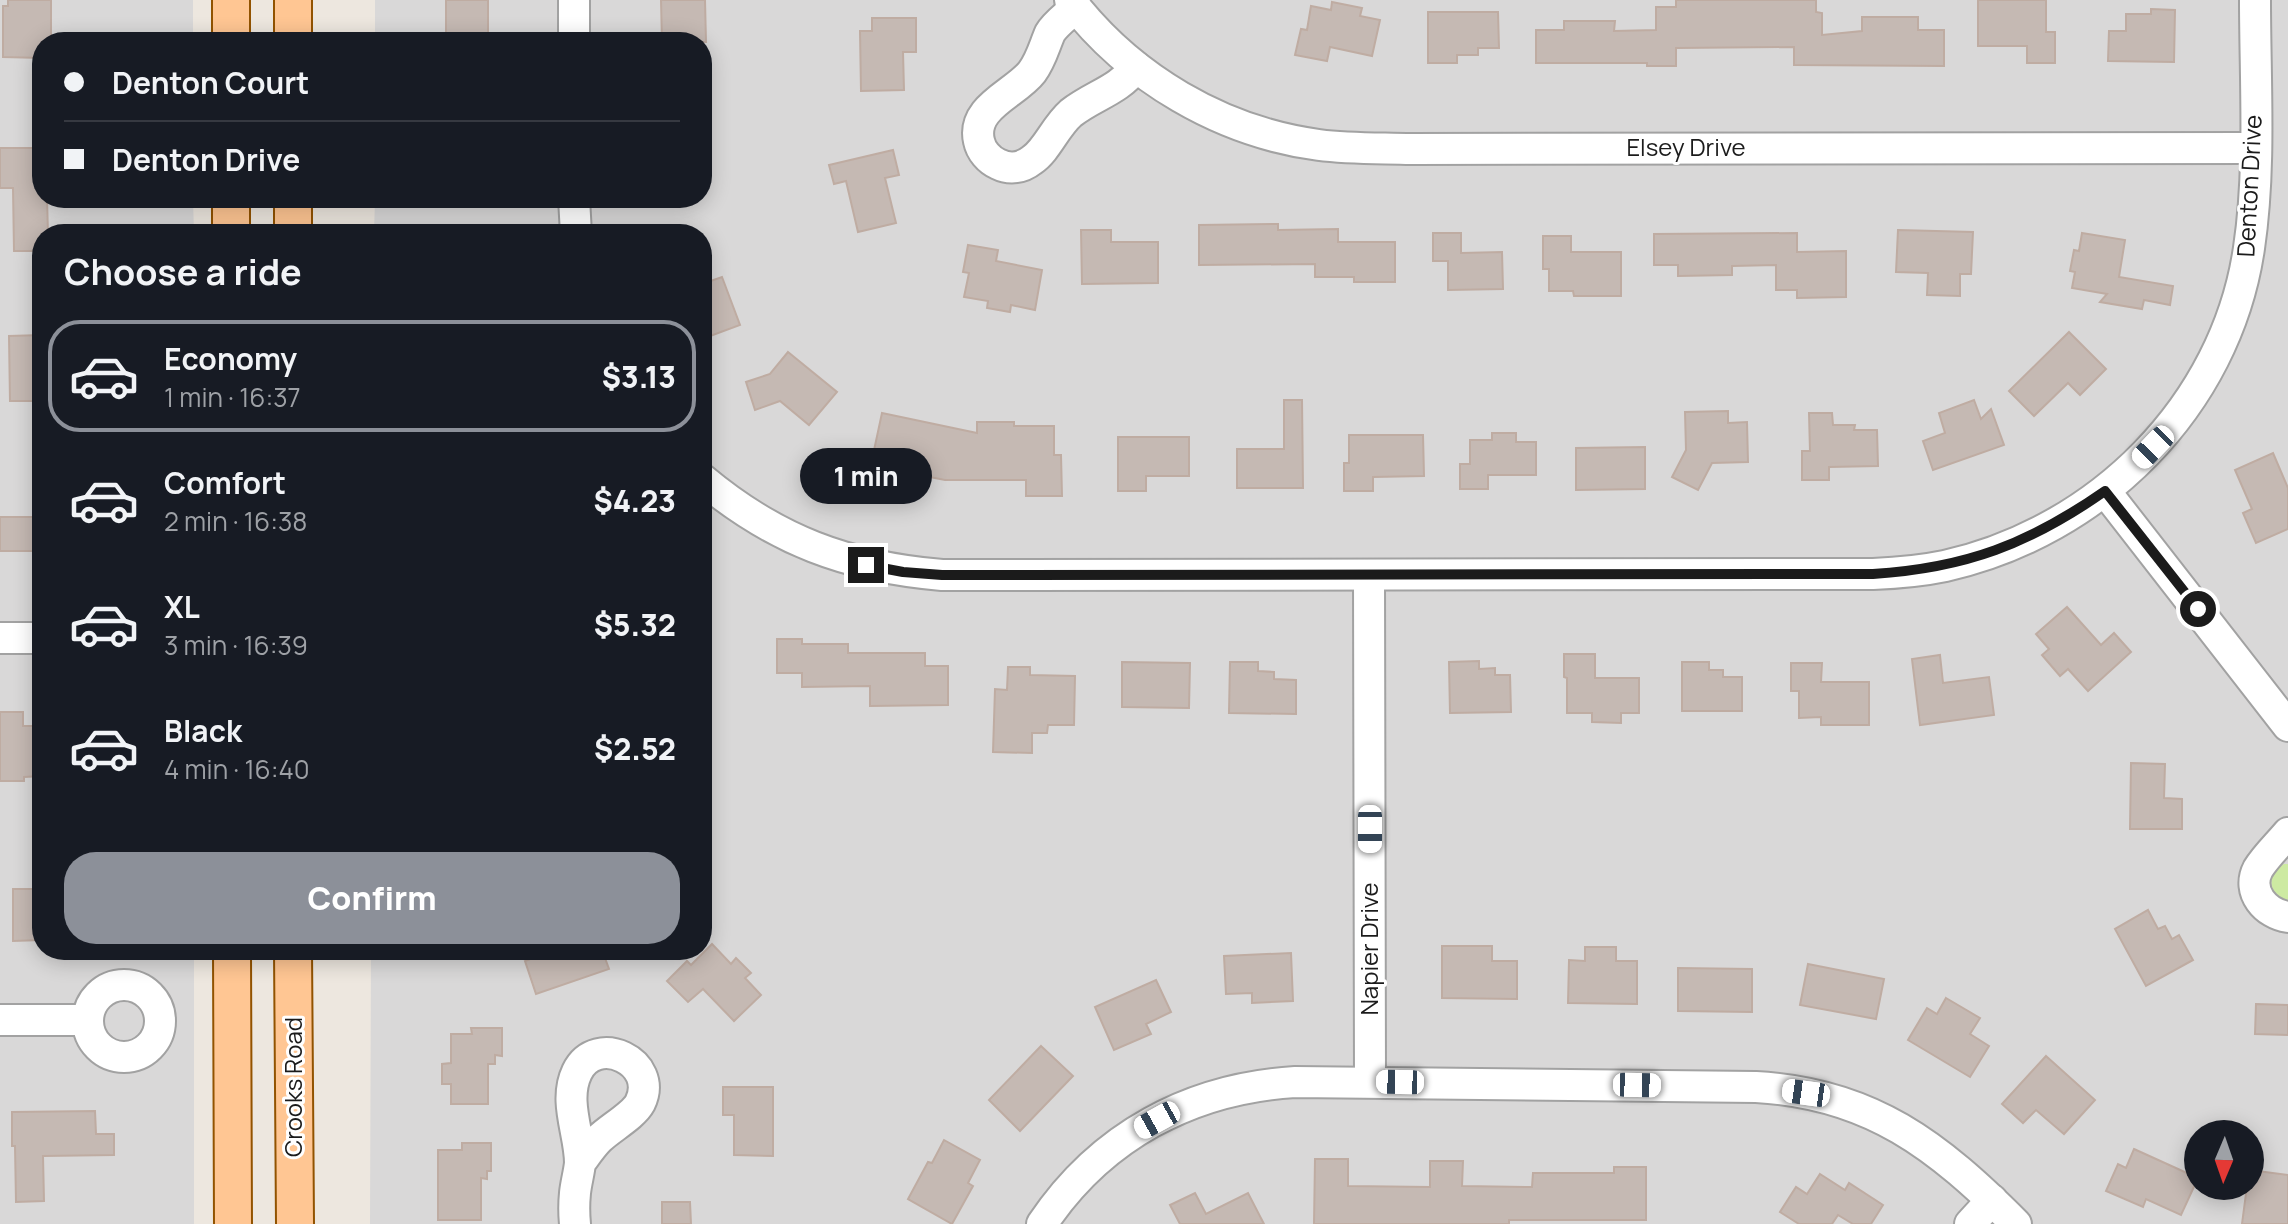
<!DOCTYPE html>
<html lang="en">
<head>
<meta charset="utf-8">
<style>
	:root { --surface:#171b24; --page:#242831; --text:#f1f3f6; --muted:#9ea1a6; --line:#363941; --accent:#8c9099 }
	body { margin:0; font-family:Manrope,sans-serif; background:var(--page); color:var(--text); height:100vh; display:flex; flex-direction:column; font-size:30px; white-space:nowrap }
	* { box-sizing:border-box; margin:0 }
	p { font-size:26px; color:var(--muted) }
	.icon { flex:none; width:44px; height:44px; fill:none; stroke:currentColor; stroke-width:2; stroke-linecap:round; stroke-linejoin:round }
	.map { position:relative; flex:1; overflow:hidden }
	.details { position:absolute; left:32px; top:224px; width:680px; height:736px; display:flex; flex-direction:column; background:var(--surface); border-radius:32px; box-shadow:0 4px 20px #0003 }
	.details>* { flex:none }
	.banner { position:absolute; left:32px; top:32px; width:680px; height:176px; border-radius:32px; box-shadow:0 4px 20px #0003; display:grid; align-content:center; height:176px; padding:0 32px; background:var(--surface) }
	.needle { width:52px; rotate:182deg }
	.tools { position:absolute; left:2184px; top:1120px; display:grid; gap:16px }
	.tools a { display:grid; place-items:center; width:80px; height:80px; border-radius:50%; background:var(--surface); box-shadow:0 4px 20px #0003; font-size:40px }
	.end { position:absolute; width:36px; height:36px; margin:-18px; border:10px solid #1b1b1b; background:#fff; box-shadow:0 0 0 4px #fff }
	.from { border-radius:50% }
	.bubble { position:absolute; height:56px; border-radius:28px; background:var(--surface); box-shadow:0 4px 20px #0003; font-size:26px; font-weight:800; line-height:56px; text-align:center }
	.car { position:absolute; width:24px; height:48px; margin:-24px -12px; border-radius:10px; box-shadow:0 0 6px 2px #0007; background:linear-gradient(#fff 24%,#345 0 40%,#fff 0 76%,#345 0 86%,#fff 0) }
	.banner b { display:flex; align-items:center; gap:28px; height:76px; font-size:30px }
	.banner b+b { border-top:2px solid var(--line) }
	.banner i { width:20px; height:20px; background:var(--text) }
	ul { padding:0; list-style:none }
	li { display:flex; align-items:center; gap:24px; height:112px; margin:0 16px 12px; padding:0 16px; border:4px solid transparent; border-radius:32px }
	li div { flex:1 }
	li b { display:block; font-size:30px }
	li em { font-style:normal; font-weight:800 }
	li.on { border-color:var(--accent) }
	li>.icon { width:72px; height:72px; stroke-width:1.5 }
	h2 { padding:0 32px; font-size:36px; line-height:96px }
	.button { display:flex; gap:16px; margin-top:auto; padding:16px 32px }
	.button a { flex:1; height:92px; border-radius:32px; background:var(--accent); color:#fff; font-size:32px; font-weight:800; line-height:92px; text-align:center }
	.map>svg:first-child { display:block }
	.residential { fill:#d9d8d8; fill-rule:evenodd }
	.grass { fill:#cdeaa2 }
	.building { fill:#c5b9b3; stroke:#bfaca2; stroke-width:2 }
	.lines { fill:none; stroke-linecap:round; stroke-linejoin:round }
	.minor-casing { stroke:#a2a2a2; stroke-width:34 }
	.major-casing { stroke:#925300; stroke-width:40 }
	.minor { stroke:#fff; stroke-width:30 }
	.major { stroke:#ffc693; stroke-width:36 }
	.route { stroke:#1b1b1b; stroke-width:10 }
	.labels { text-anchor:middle; stroke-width:6; stroke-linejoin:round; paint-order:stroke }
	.street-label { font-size:24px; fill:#1b1b1b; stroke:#fff }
</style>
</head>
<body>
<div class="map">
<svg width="2288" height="1224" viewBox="0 0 2288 1224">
	<rect width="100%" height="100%" fill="#ede7df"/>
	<g class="residential">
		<path d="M0,0H193V42H42V198H193L194,234H42V950H194V1224H0Z"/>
		<path d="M375,0H2288V1224H370L371,950H702V234H374L375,198H702V42H375ZM2198,1134H2250V1186H2198Z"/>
	</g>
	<path class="grass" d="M2284,864H2288V900C2268,895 2265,874 2284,864Z"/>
	<g class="building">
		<path d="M8,0H51V42H42V58L3,57V6H8Z"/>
		<rect x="446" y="0" width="42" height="42"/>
		<path d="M661,0H705L706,42H662Z"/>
		<path d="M1676,0H1816V12L1822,13V35L1862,31V17H1918V30H1944V66L1794,65V47L1676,48V66H1647V63H1536V30H1564V21H1615L1614,31L1656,30V7H1676Z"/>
		<path d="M1978,0H2046V32H2055V63H2027V46H1978Z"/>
		<path d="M1332,2L1362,8L1360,16L1380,20L1372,56L1330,47L1327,61L1295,55L1301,29L1307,30L1311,6L1331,10Z"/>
		<path d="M2151,9L2175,10L2174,62L2108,61L2109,31H2126V14H2151Z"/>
		<path d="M1428,12H1498L1499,48H1478V55H1457V63H1428Z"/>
		<path d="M872,18H916V52H903L904,90L861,91L860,31H872Z"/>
		<path d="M0,148H42V198H47L48,234H42V251H14L13,188H0Z"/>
		<path d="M893,150L899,175L885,178L896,223L858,232L846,181L834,184L829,165Z"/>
		<path d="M1278,224V230L1338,229V242H1395V282H1354V277H1315V264L1199,265V225Z"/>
		<path d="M1081,230H1111V242H1158V283L1082,284Z"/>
		<path d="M1898,230L1973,232L1971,274H1960V296L1927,295L1928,273L1896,272Z"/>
		<path d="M1433,233H1461V253L1502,252L1503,289L1448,290V261H1433Z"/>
		<path d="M1797,233V252L1846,251V297L1797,298V290H1776V265L1732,266V275L1678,276V265H1654V234Z"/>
		<path d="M2082,233L2125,240L2119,277L2173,286L2170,305L2144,300L2142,309L2100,302L2107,294L2072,288L2075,272L2070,271L2074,250L2079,251Z"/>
		<path d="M1543,236H1571V252H1621V296H1574L1573,291H1549V269H1543Z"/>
		<path d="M968,245L998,250L996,261L1042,270L1035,310L1011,305L1010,312L987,308L988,301L964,297L969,273L963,272Z"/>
		<path d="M722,277L740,325L702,339V284Z"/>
		<path d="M2069,332L2106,369L2080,395L2068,383L2034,416L2009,391Z"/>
		<path d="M42,335V401H10L9,336Z"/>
		<path d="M788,352L837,392L809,425L780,401L755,410L746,382L770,374Z"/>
		<path d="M1284,400H1302L1303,488H1237V449H1284Z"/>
		<path d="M1974,400L1981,419L1991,409L2004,445L1933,470L1923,441L1945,433L1939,413Z"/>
		<path d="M1728,411V423L1747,422L1748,462L1712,463L1698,490L1672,477L1686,450L1685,412Z"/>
		<path d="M882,413L977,433V422H1014V426H1054V455H1061L1062,496H1026V480H945L899,471L895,489L867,483Z"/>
		<path d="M1809,413H1832L1833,425H1855L1854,430H1877L1878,466L1829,467V480H1802V451H1810Z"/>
		<path d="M1492,433H1516V442H1536V475H1488V489H1460V464H1470V440H1492Z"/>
		<path d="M1349,435H1423L1424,476L1373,477V491H1344V463H1349Z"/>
		<path d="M1118,437H1189V476H1146V491H1118Z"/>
		<path d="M1645,447V489L1576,490V448Z"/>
		<path d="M2273,453L2288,488V529L2256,543L2243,513L2252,509L2235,470Z"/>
		<rect x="0" y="517" width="42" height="34"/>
		<path d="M2067,607L2101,645L2114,633L2131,652L2088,691L2068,669L2060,676L2042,655L2049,649L2036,634Z"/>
		<path d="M777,639H802V644H848V653H925V666H948V705L870,706V686L802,687V673H777Z"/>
		<path d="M1564,654H1595V678H1639V713H1621V723L1592,722V713H1567V678L1564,677Z"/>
		<path d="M1940,655L1943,683L1989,677L1994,715L1920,725L1912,659Z"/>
		<path d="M1479,661V669L1495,668V675H1510L1511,712L1450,713L1449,662Z"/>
		<path d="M1122,662L1190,663L1189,708L1122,707Z"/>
		<path d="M1230,662H1258V671L1274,672V679L1296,680V714L1229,713Z"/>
		<path d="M1682,662H1709V670H1723V677H1742V711H1682Z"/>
		<path d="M1791,663H1822L1821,682H1869V725H1821V717L1799,718V691H1791Z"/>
		<path d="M1008,667H1030V675L1075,676L1074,725H1048L1047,733H1032V753L993,752L995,689L1007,690Z"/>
		<path d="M0,712H23V726H42V776L24,777V781H0Z"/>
		<path d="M2131,763L2165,764L2164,798L2182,799V829H2130Z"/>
		<path d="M13,889H42V940L13,941Z"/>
		<path d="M2148,910L2158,929L2165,926L2172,939L2179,935L2193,960L2146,986L2115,929Z"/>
		<path d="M712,944L731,964L736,958L751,973L745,978L761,995L734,1021L703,989L688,1002L667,981L687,961L691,965Z"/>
		<path d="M1442,946H1492V961H1517V999L1442,998Z"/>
		<path d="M1585,947H1616V961H1637V1004L1568,1003L1569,960L1585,961Z"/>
		<path d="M543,950H602L609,969L536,994L525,961L544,954Z"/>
		<path d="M1291,953L1293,1001L1252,1003V993L1226,994L1224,956Z"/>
		<path d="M1808,964L1884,979L1876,1019L1800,1005Z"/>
		<path d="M1678,968L1752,969V1012L1678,1011Z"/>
		<path d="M1156,980L1171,1012L1146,1024L1151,1034L1114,1050L1095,1007Z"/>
		<path d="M1946,998L1980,1018L1970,1034L1989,1046L1970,1077L1908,1040L1927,1008L1937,1014Z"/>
		<path d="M2256,1004L2288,1005V1035L2255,1034Z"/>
		<path d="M471,1028H502V1056L495,1055V1064H488V1104H451V1084H442V1064L451,1063V1034H472Z"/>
		<path d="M1041,1046L1073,1076L1020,1131L989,1100Z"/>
		<path d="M2046,1056L2095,1100L2064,1134L2036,1110L2023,1123L2002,1104Z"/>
		<path d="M723,1087H773V1156L734,1155V1115H723Z"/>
		<path d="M95,1111L96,1134H114V1155L43,1156L44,1201L16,1202L15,1146H12V1112Z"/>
		<path d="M944,1140L980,1160L968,1183L973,1186L952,1224L908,1199L928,1162L932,1163Z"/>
		<path d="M462,1143H491V1171H487V1179L481,1178V1220H438V1150H462Z"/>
		<path d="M2134,1149L2198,1178L2181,1215L2146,1199L2143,1207L2106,1191L2118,1164L2126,1168Z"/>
		<path d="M1315,1159H1348V1186L1430,1187V1161H1463L1462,1186L1532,1187L1533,1173H1614V1167H1646V1220H1509V1224H1314Z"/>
		<path d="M2250,1170L2288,1175V1224H2242L2247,1186H2250Z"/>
		<path d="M1820,1174L1845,1190L1849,1183L1883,1205L1871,1224H1853L1838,1215L1832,1224H1799L1780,1212L1796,1187L1807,1194Z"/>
		<path d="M1195,1193L1206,1214L1248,1193L1264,1224H1180L1170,1205Z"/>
		<path d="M662,1202H690L691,1224H662Z"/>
	</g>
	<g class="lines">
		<defs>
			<g id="minor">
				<path d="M574,0V42"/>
				<path d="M1070,0C1130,78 1221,132 1319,145C1350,149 1381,148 1411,149L2255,148"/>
				<path d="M1076,7C1068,15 1055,24 1050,33C1044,47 1041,60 1032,72C1015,94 971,107 979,141C981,151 989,160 998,164C1010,170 1022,168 1032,160C1047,150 1055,127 1071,113C1094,95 1118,91 1136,67"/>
				<path d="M574,198L576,234"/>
				<path d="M702,479C775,540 847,567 942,575L1873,574C1897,573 1921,571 1945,566C2098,532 2226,406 2249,248C2261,168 2255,81 2255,0"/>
				<path d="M2105,491L2288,726"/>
				<path d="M1369,576L1370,1082"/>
				<path d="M0,638H42"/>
				<path d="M2288,833C2278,845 2266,856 2258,869C2246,892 2266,914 2288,917"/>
				<circle cx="124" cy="1021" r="36"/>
				<path d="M0,1020H88"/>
				<path d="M575,1224C574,1214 574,1203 575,1193C576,1183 579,1173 580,1163C580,1134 563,1101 577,1072C596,1032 660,1062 640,1103C633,1116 610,1128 599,1139C592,1146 586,1155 580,1163"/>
				<path d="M1042,1224C1101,1136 1191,1088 1295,1082L1756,1087C1871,1093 1938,1146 2016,1224"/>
				<path d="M1970,1224L1992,1200"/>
			</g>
			<g id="major">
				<path d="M231,0V42"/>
				<path d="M293,42V0"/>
				<path d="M231,198V234"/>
				<path d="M293,234V198"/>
				<path d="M232,950L233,1224"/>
				<path d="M293,950L295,1224"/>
			</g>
		</defs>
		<use href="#minor" class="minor-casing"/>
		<use href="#major" class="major-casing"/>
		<use href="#minor" class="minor"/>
		<use href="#major" class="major"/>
	</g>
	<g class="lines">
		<path class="route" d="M866,565L903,572L942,575L1873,574C1966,568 2029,544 2105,491L2198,609"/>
	</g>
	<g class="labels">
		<g class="street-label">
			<text x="1686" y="156">Elsey Drive</text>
			<text transform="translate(2250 186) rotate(-87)" y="8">Denton Drive</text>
			<text transform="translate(1370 949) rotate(-90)" y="8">Napier Drive</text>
			<text transform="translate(294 1087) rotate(-90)" y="8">Crooks Road</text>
		</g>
	</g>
</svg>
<div class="tools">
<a><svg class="needle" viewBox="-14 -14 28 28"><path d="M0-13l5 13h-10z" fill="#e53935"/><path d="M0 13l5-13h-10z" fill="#9ea1a6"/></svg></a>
</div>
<i class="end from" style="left:2198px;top:609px"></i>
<i class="end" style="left:866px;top:565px"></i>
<div class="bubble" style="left:800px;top:448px;width:132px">1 min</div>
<i class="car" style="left:2153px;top:447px;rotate:224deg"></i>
<i class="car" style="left:1370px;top:829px;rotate:180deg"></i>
<i class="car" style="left:1400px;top:1082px;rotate:271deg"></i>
<i class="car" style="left:1637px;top:1085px;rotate:91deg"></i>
<i class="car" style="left:1806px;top:1093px;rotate:278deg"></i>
<i class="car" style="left:1157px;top:1120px;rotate:241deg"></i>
<div class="banner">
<b><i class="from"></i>Denton Court</b>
<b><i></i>Denton Drive</b>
</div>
<section class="details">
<h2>Choose a ride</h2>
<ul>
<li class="on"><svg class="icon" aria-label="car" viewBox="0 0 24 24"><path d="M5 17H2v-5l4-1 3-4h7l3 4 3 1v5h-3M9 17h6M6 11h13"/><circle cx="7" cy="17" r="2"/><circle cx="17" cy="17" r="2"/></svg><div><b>Economy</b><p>1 min · 16:37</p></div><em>$3.13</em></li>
<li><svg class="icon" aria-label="car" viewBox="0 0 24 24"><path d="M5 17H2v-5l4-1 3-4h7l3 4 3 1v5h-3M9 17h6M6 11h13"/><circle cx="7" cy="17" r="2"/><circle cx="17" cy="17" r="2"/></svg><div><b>Comfort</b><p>2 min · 16:38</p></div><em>$4.23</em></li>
<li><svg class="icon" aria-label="car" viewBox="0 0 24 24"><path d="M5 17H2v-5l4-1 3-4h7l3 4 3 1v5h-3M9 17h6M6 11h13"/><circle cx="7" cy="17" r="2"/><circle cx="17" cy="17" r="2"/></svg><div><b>XL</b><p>3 min · 16:39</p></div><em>$5.32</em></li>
<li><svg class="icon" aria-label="car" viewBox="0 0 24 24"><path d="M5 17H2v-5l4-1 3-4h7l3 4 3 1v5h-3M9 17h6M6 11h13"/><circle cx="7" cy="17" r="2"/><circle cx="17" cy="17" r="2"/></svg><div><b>Black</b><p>4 min · 16:40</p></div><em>$2.52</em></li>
</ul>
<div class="button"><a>Confirm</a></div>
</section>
</div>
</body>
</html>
